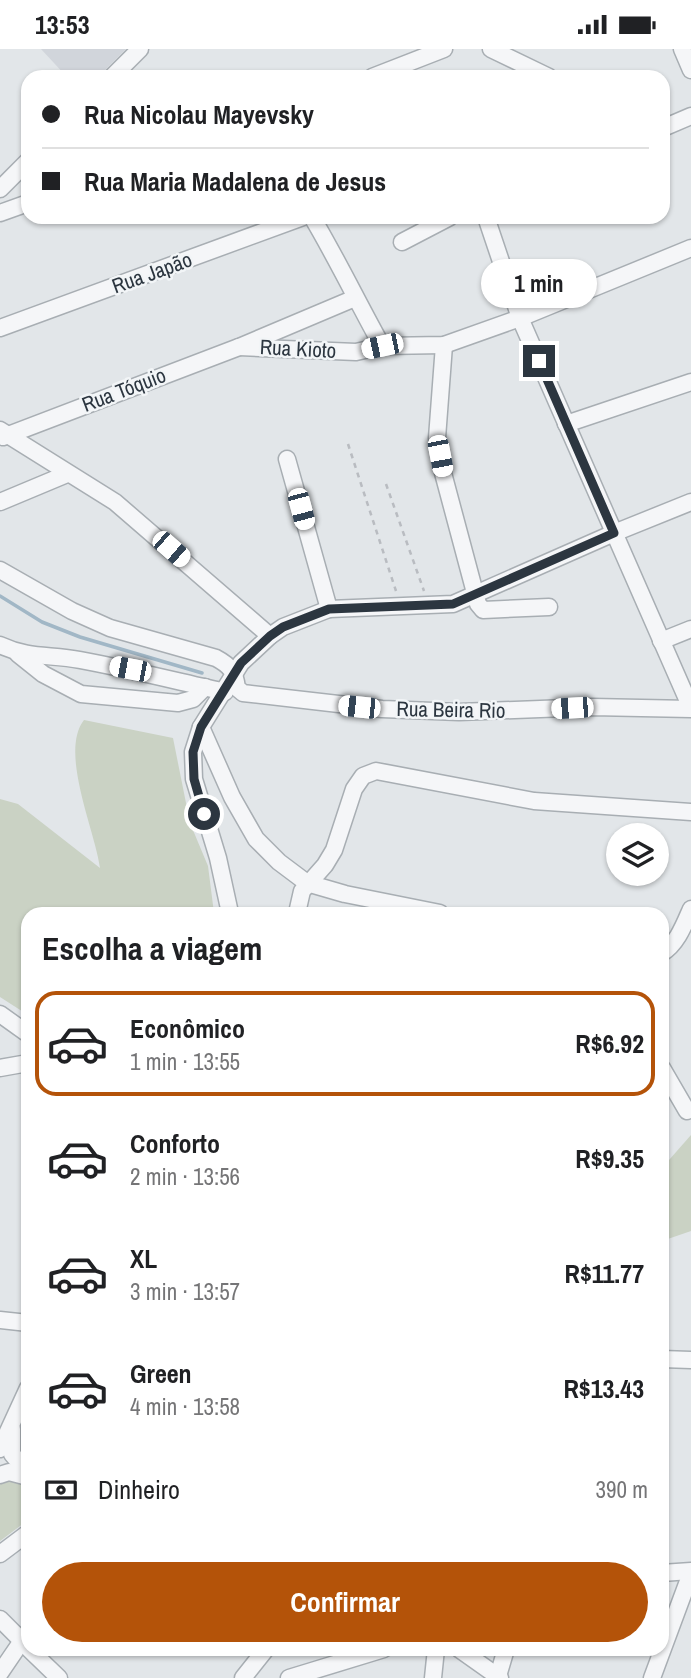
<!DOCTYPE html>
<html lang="pt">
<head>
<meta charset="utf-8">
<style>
	:root { --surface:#fff; --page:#f6f6f6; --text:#202124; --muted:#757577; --line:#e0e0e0; --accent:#b45309 }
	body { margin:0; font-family:"Archivo Narrow",sans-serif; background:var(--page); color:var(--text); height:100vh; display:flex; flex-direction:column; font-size:26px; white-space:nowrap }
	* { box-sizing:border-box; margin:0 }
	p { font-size:23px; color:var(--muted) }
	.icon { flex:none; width:38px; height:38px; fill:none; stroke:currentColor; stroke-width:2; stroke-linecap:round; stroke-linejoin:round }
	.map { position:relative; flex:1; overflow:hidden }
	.panel { position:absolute; left:21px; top:858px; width:648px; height:749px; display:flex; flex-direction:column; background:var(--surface); border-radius:21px; box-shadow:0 2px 5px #0004 }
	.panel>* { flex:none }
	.top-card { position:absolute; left:21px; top:21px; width:649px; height:154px; border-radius:21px; box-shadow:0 2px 5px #0004; display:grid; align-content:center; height:154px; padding:0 21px; background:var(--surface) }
	.controls { position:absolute; left:606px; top:774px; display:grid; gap:14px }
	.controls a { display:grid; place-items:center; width:63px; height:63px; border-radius:50%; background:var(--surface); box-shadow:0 2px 5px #0004; font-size:35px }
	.end { position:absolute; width:32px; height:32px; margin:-16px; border:9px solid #2c3640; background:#fff; box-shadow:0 0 0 4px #fff }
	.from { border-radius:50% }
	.bubble { position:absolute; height:49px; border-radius:24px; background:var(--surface); box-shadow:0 2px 5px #0004; font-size:23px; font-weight:800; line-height:49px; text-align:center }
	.car { position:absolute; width:21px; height:42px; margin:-21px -10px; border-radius:9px; box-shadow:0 0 5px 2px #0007; background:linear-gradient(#fff 24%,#345 0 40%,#fff 0 76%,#345 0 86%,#fff 0) }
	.top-card b { display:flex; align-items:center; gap:24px; height:66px; font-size:26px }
	.top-card b+b { border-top:2px solid var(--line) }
	.top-card i { width:18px; height:18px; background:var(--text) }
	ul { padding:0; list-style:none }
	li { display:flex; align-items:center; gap:21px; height:105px; margin:0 14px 10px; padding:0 7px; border:4px solid transparent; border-radius:21px }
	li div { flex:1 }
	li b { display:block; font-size:26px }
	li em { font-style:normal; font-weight:800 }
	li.active { border-color:var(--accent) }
	li>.icon { width:63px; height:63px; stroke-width:1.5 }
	h2 { padding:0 21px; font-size:32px; line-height:84px }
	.pay { display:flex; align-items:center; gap:18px; height:77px; padding:0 21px; font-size:26px }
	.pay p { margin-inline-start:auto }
	.button { display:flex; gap:14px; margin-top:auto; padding:14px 21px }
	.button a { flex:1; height:80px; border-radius:42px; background:var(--accent); color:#fff; font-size:28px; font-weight:800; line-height:80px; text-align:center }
	.status { display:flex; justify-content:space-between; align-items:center; height:49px; padding:0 35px; background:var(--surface); direction:ltr }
	.status svg { height:19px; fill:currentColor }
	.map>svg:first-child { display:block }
	.built { fill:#d1d5db }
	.green { fill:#cad2c4 }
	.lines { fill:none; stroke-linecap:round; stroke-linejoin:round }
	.stream { stroke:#a1b7c6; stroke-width:3.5 }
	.minor-casing { stroke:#a8aeb3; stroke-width:19 }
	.path { stroke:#b9bcc1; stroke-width:2.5; stroke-dasharray:5 5; stroke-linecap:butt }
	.minor { stroke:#f5f6f8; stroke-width:16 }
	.route { stroke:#2c3640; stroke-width:9 }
	.labels { text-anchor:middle; stroke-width:5; stroke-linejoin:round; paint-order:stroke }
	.street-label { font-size:21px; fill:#2c3640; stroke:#f2f5f7 }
</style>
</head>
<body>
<div class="status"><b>13:53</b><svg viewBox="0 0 49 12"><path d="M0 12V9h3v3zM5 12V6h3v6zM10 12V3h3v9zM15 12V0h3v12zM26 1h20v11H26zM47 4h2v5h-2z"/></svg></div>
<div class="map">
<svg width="691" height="1629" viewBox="0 0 691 1629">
	<rect width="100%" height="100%" fill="#e2e6e9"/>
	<path class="built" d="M41,0H126L98,28H67Z"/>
	<g class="green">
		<path d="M84,671L173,689L190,774L208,817L214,864H28V966L0,948V750L18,755L100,819C95,781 59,703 84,671Z"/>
		<path d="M691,1086V1182L662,1192V1119Z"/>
		<path d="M5,1430H17L28,1439V1471L0,1492V1434Z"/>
	</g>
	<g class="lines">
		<path class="stream" d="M0,547L42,573L80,588L202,624"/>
		<defs>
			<g id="minor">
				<path d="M491,0L549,28"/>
				<path d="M682,0L691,21"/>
				<path d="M112,28L140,0"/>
				<path d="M372,28L444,0"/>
				<path d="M663,79L691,67"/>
				<path d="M0,140L28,112"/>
				<path d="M0,164L28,154"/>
				<path d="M312,168C337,210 358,254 382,297"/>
				<path d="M486,168L520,269L691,659"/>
				<path d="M402,193L450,168"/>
				<path d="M0,279L303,168"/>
				<path d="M444,296L437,389L443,424L478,555L483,561L549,558"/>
				<path d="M239,298L356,303L382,297L444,296L520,269L691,199"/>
				<path d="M566,375L691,333"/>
				<path d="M0,381L115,453L270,587L241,614L201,678L193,703L194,730L218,809L230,864"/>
				<path d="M3,388L239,298L355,249"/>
				<path d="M287,410L329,560"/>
				<path d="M0,453L67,425"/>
				<path d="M0,521L72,562L110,579L216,609C231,617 235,623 237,639L243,644L382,660L459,663L592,658L691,660"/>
				<path d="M270,587L283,578L329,560L453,555L614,484L691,453"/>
				<path d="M661,592L691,580"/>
				<path d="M0,596C30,610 50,605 80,611C129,620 176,632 225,643"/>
				<path d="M18,605L43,625L81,645L178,654L193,650L205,638"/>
				<path d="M201,678L232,748L256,790L279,813L307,834L345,845L440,864"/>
				<path d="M297,864L302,842L325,816L334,801L354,740L363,727L376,722L534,752L691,763"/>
				<path d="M662,904C677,895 684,876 691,860"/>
				<path d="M0,965L28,985"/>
				<path d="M0,1019L28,1014"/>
				<path d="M662,1019L687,1062"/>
				<path d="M0,1271L28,1274"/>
				<path d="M662,1310L691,1311"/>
				<path d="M12,1380V1405L28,1424"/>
				<path d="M0,1400L28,1339"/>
				<path d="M0,1426L9,1423L28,1428"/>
				<path d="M0,1505L28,1484"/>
				<path d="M662,1524L691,1522"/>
				<path d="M0,1570L28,1598"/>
				<path d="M29,1600L59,1629"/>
				<path d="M459,1600L500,1629"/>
				<path d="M0,1624L28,1583"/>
				<path d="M498,1627L506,1600"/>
				<path d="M243,1629L266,1600"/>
				<path d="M289,1629L384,1600"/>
				<path d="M433,1629L436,1600"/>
				<path d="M652,1629L691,1524"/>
			</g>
		</defs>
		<use href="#minor" class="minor-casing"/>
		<g class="path">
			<path d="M348,395L396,542"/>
			<path d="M386,435L424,542"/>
		</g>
		<use href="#minor" class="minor"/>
	</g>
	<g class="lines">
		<path class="route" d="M204,765L194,730L193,703L201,678L241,614L270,587L283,578L329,560L453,555L614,484L539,312"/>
	</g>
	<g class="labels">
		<g class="street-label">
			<text transform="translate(152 224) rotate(-20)" y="7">Rua Japão</text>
			<text transform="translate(298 300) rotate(3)" y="7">Rua Kioto</text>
			<text transform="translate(124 341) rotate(-21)" y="7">Rua Tóquio</text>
			<text transform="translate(451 661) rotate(1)" y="7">Rua Beira Rio</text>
		</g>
	</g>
</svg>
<div class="controls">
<a><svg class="icon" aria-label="layers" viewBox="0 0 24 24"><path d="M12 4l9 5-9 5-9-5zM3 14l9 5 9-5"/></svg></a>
</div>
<i class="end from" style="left:204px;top:765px"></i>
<i class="end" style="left:539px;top:312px"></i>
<div class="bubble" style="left:481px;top:210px;width:116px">1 min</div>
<i class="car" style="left:382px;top:297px;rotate:258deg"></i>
<i class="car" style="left:440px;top:407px;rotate:169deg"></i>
<i class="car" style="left:301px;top:460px;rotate:165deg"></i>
<i class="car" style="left:171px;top:500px;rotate:131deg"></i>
<i class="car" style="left:130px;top:620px;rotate:281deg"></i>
<i class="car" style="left:359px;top:658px;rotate:276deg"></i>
<i class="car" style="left:572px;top:659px;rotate:267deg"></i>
<div class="top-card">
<b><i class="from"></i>Rua Nicolau Mayevsky</b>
<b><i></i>Rua Maria Madalena de Jesus</b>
</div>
<section class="panel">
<h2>Escolha a viagem</h2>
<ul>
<li class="active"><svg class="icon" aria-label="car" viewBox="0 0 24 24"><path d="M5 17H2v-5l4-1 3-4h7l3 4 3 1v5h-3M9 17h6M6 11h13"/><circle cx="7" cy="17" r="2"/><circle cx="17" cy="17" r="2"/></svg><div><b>Econômico</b><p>1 min · 13:55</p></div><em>R$6.92</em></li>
<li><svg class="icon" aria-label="car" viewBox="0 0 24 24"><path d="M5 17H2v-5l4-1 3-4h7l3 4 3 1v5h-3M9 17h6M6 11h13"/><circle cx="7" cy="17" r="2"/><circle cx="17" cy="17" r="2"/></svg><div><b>Conforto</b><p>2 min · 13:56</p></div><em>R$9.35</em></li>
<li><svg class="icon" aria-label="car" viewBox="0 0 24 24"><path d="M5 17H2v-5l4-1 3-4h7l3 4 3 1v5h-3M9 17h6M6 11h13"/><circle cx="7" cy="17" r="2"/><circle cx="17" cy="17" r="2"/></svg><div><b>XL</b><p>3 min · 13:57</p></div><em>R$11.77</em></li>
<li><svg class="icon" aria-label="car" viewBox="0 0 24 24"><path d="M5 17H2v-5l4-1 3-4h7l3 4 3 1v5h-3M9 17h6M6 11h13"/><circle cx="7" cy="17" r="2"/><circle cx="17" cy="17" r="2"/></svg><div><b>Green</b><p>4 min · 13:58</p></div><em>R$13.43</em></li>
</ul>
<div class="pay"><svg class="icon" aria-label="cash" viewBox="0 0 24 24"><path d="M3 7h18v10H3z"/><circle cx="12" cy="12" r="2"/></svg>Dinheiro<p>390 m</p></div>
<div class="button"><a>Confirmar</a></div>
</section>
</div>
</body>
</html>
